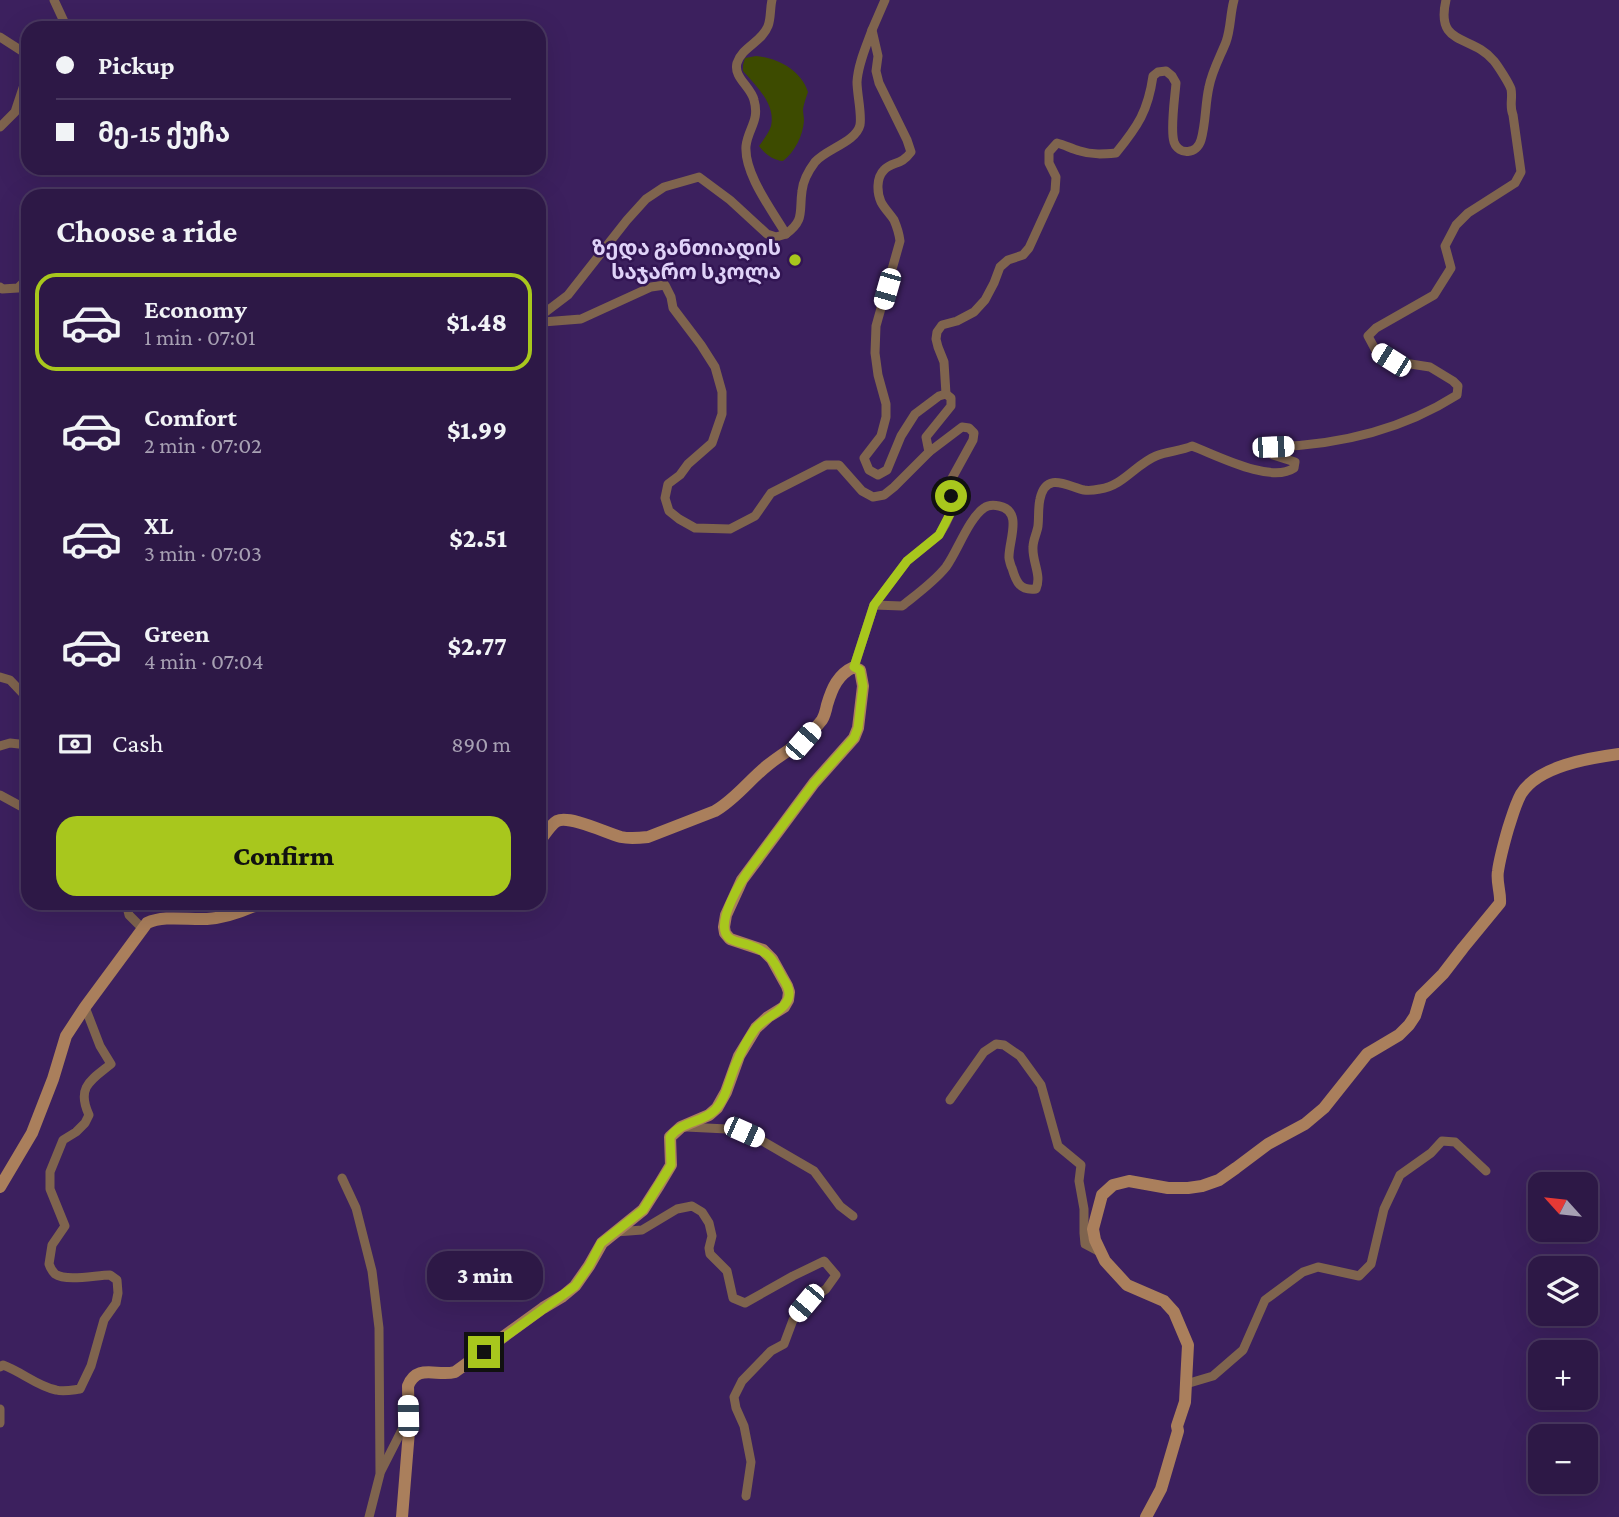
<!DOCTYPE html>
<html lang="en">
<head>
<meta charset="utf-8">
<style>
	:root { --surface:#2d1846; --page:#392551; --text:#f1f3f6; --muted:#a7a0b3; --line:#48375f; --accent:#a8c71d }
	body { margin:0; font-family:"Crimson Pro","Noto Sans Georgian",serif; background:var(--page); color:var(--text); height:100vh; display:flex; flex-direction:column; font-size:26px; white-space:nowrap }
	* { box-sizing:border-box; margin:0 }
	p { font-size:23px; color:var(--muted) }
	.icon { flex:none; width:38px; height:38px; fill:none; stroke:currentColor; stroke-width:2; stroke-linecap:round; stroke-linejoin:round }
	.map { position:relative; flex:1; overflow:hidden }
	.drawer { position:absolute; left:21px; top:189px; width:525px; height:721px; display:flex; flex-direction:column; background:var(--surface); border-radius:21px; box-shadow:0 7px 28px #0002,0 0 0 2px var(--line) }
	.drawer>* { flex:none }
	.hud { position:absolute; left:21px; top:21px; width:525px; height:154px; border-radius:21px; box-shadow:0 7px 28px #0002,0 0 0 2px var(--line); display:grid; align-content:center; height:154px; padding:0 35px; background:var(--surface) }
	.needle { width:46px; rotate:297deg }
	.controls { position:absolute; left:1528px; top:1172px; display:grid; gap:14px }
	.controls a { display:grid; place-items:center; width:70px; height:70px; border-radius:14px; background:var(--surface); box-shadow:0 7px 28px #0002,0 0 0 2px var(--line); font-size:35px }
	.end { position:absolute; width:32px; height:32px; margin:-16px; border:9px solid #a8c71d; background:#111; box-shadow:0 0 0 4px #111 }
	.from { border-radius:50% }
	.bubble { position:absolute; height:49px; border-radius:21px; background:var(--surface); box-shadow:0 7px 28px #0002,0 0 0 2px var(--line); font-size:23px; font-weight:800; line-height:49px; text-align:center }
	.car { position:absolute; width:21px; height:42px; margin:-21px -10px; border-radius:9px; box-shadow:0 0 5px 2px #0007; background:linear-gradient(#fff 24%,#345 0 40%,#fff 0 76%,#345 0 86%,#fff 0) }
	.hud b { display:flex; align-items:center; gap:24px; height:66px; font-size:26px }
	.hud b+b { border-top:2px solid var(--line) }
	.hud i { width:18px; height:18px; background:var(--text) }
	ul { padding:0; list-style:none }
	li { display:flex; align-items:center; gap:21px; height:98px; margin:0 14px 10px; padding:0 21px; border:4px solid transparent; border-radius:21px }
	li div { flex:1 }
	li b { display:block; font-size:26px }
	li em { font-style:normal; font-weight:800 }
	li.active { border-color:var(--accent) }
	li>.icon { width:63px; height:63px; stroke-width:1.5 }
	h2 { padding:0 35px; font-size:32px; line-height:84px }
	.pay { display:flex; align-items:center; gap:18px; height:77px; padding:0 35px; font-size:26px }
	.pay p { margin-inline-start:auto }
	.primary-button { display:flex; gap:14px; margin-top:auto; padding:14px 35px }
	.primary-button a { flex:1; height:80px; border-radius:21px; background:var(--accent); color:#111; font-size:28px; font-weight:800; line-height:80px; text-align:center }
	.map>svg:first-child { display:block }
	.green { fill:#3d4b00 }
	.lines { fill:none; stroke-linecap:round; stroke-linejoin:round }
	.street { stroke:#7f644e; stroke-width:9 }
	.secondary { stroke:#aa7f5c; stroke-width:12 }
	.route { stroke:#a8c71d; stroke-width:9 }
	.poi-dot { fill:#a8c71d; stroke:#321553; stroke-width:2.5 }
	.labels { text-anchor:middle; stroke-width:5; stroke-linejoin:round; paint-order:stroke }
	.poi-label { font-size:21px; font-weight:bold; fill:#dfd2f8; stroke:#321553; text-anchor:end }
</style>
</head>
<body>
<div class="map">
<svg width="1619" height="1517" viewBox="0 0 1619 1517">
	<rect width="100%" height="100%" fill="#3c205e"/>
	<path class="green" d="M756,56C778,58 801,70 808,92C806,98 804,103 803,109C803,113 804,117 804,121C803,135 795,152 783,161C773,160 765,154 759,146C763,140 769,133 771,126C776,104 756,86 743,71V65L745,58Z"/>
	<g class="lines">
		<g class="street">
			<path d="M54,0L67,28"/>
			<path d="M772,0C770,8 771,19 768,26C762,42 742,47 737,63C733,77 751,87 754,100C760,121 748,128 746,146C744,174 772,210 786,234C805,220 799,212 802,191C803,181 809,170 815,162C826,149 856,142 860,125C862,114 857,94 857,82C858,64 866,47 872,30L878,56L876,71L879,83L907,140L911,152C901,166 892,161 884,170C876,178 877,193 881,202C884,208 890,214 894,220C897,227 899,233 900,241L876,326L875,353L878,375L886,404V417L881,436L864,458L869,470L878,475L887,470L901,436L915,414L939,396L946,394L951,398V406L926,437L929,452L962,427L969,428L974,433L973,440L951,480V512L945,525L939,535L907,561L874,605L854,667"/>
			<path d="M872,30L885,0"/>
			<path d="M0,37L28,55"/>
			<path d="M0,127L15,112L28,73"/>
			<path d="M0,287L2,289L18,288L28,278"/>
			<path d="M539,317L568,295L627,220L646,199L664,187L699,177L730,200L767,234L776,237L786,234"/>
			<path d="M539,318L543,322L581,319L651,287L665,285L671,297L673,308L701,345L715,367L722,392V414L712,443L688,464L680,475L668,484L665,498L669,511L679,519L695,528L730,529L755,516L771,493L826,465H839L862,491L873,497L884,495L894,487L929,452"/>
			<path d="M946,394L944,362L938,347L936,339L937,332L942,325L957,321L974,312L985,300L994,283L1000,267L1008,260L1023,255L1029,248L1055,191L1056,177L1049,163V152L1057,143C1065,145 1072,149 1080,151C1092,155 1104,154 1116,153C1138,126 1148,111 1153,76L1158,72L1166,71L1172,76L1176,83C1175,97 1170,129 1174,142C1179,156 1197,154 1201,140C1206,123 1205,104 1209,87C1212,71 1220,57 1226,42C1231,28 1230,14 1234,0"/>
			<path d="M874,605L902,606C917,594 934,582 946,567C957,552 969,518 984,508C988,505 994,505 999,506C1024,511 1008,542 1009,558C1009,559 1011,567 1012,568C1016,582 1020,591 1036,589C1042,575 1032,562 1033,547C1033,540 1037,533 1038,526C1039,517 1038,507 1040,499C1046,471 1067,486 1084,490C1089,491 1095,490 1100,489C1123,486 1136,464 1156,456C1168,451 1181,451 1192,446C1216,455 1271,484 1294,468L1295,462L1273,455L1271,450L1273,447C1337,445 1402,430 1457,395L1458,386L1453,381L1430,367L1391,361L1376,351L1368,336L1376,328L1434,295L1451,268L1445,246L1456,225L1468,213L1515,183L1521,172L1513,115C1509,106 1513,98 1511,89C1509,83 1498,66 1494,61C1472,34 1435,47 1446,0"/>
			<path d="M0,677L10,680L28,699"/>
			<path d="M0,746L10,743L28,745"/>
			<path d="M0,795L24,808L28,812"/>
			<path d="M126,903L129,915L143,929"/>
			<path d="M950,1100L984,1052L996,1044L1004,1045L1020,1056L1041,1085L1058,1146L1081,1165L1079,1181L1084,1209V1233L1085,1244L1100,1252"/>
			<path d="M686,1127L727,1129L744,1132L759,1139L814,1171L840,1206L853,1216"/>
			<path d="M342,1178L356,1208L372,1271L379,1328L380,1474L369,1517"/>
			<path d="M616,1232L642,1230L677,1209L692,1206L702,1212L709,1223L712,1236L709,1248L710,1254L727,1271L733,1298L745,1303L793,1276L824,1261L836,1275L826,1289L806,1303L793,1320L784,1344L771,1351L742,1381L734,1397L736,1408L744,1426L751,1462L746,1496"/>
			<path d="M0,1367L3,1365C22,1372 37,1386 56,1390C64,1392 72,1390 80,1389L91,1366L104,1320L116,1303L118,1293L117,1280L110,1275C96,1275 67,1282 55,1274C53,1272 50,1267 49,1264L52,1245L65,1226L50,1189V1172L63,1140L76,1132L85,1123L89,1115C76,1087 91,1080 111,1064L100,1046L85,1007"/>
			<path d="M1186,1384L1213,1376L1243,1350L1265,1300L1303,1272L1318,1267L1359,1276L1371,1264L1384,1209L1400,1175L1431,1153L1442,1141L1455,1142L1486,1171"/>
			<path d="M0,1409V1423"/>
			<path d="M381,1471L408,1418"/>
		</g>
		<g class="secondary">
			<path d="M0,1187L32,1133L53,1079L66,1036L85,1007L147,923C164,915 188,920 207,919C226,918 244,911 261,903"/>
			<path d="M402,1517L409,1431L408,1386C417,1363 437,1377 455,1372L543,1308L563,1296L575,1286L589,1266L602,1243L643,1210L659,1185L671,1165L670,1137L681,1127L709,1115L717,1108L726,1092L739,1056L756,1028L768,1017L784,1007L788,1000L789,992L787,986L772,959L763,950L730,939L725,933L724,927L726,915L742,880L814,783L854,738L858,728L863,686L860,670L854,667C838,674 832,688 827,705C826,710 825,715 822,720C805,743 789,748 768,765C750,779 736,799 715,811L648,837C639,838 630,839 621,837C606,833 570,815 557,821C550,825 544,836 539,842"/>
			<path d="M1146,1517L1161,1489L1178,1431L1177,1426L1185,1402L1188,1345L1174,1312L1164,1301L1127,1285L1105,1261L1095,1240L1093,1229L1102,1195L1113,1185L1129,1181L1168,1188H1188L1202,1186L1219,1180L1236,1168L1268,1144L1305,1124L1324,1108L1367,1054L1399,1035L1409,1025L1415,1016L1421,996L1443,974L1463,948L1500,903C1501,893 1496,882 1498,871C1500,857 1504,843 1508,829C1512,817 1515,805 1521,794C1538,766 1589,758 1619,754"/>
		</g>
	</g>
	<g class="lines">
		<path class="route" d="M484,1352L575,1286L589,1266L601,1243L643,1210L671,1165L670,1137C681,1121 702,1123 715,1110C726,1098 729,1081 735,1066C740,1054 747,1040 755,1029C764,1017 786,1011 789,996C790,989 786,983 782,977C773,959 769,952 749,945C743,943 734,942 729,938C713,924 743,878 752,866L814,783L854,738L858,728L863,686L860,670L854,667L874,605L907,561L939,535L951,512V496"/>
	</g>
	<circle class="poi-dot" cx="795" cy="260" r="7"/>
	<g class="labels">
		<g class="poi-label">
			<text x="781" y="255">ზედა განთიადის<tspan x="781" dy="24">საჯარო სკოლა</tspan></text>
		</g>
	</g>
</svg>
<div class="controls">
<a><svg class="needle" viewBox="-14 -14 28 28"><path d="M0-13l5 13h-10z" fill="#e53935"/><path d="M0 13l5-13h-10z" fill="#a7a0b3"/></svg></a>
<a><svg class="icon" aria-label="layers" viewBox="0 0 24 24"><path d="M12 4l9 5-9 5-9-5zM3 14l9 5 9-5"/></svg></a>
<a>+</a>
<a>−</a>
</div>
<i class="end from" style="left:951px;top:496px"></i>
<i class="end" style="left:484px;top:1352px"></i>
<div class="bubble" style="left:427px;top:1251px;width:116px">3 min</div>
<i class="car" style="left:887px;top:289px;rotate:196deg"></i>
<i class="car" style="left:1391px;top:360px;rotate:302deg"></i>
<i class="car" style="left:1273px;top:447px;rotate:88deg"></i>
<i class="car" style="left:803px;top:741px;rotate:41deg"></i>
<i class="car" style="left:744px;top:1132px;rotate:114deg"></i>
<i class="car" style="left:806px;top:1303px;rotate:220deg"></i>
<i class="car" style="left:408px;top:1416px;rotate:359deg"></i>
<div class="hud">
<b><i class="from"></i>Pickup</b>
<b><i></i>მე-15 ქუჩა</b>
</div>
<section class="drawer">
<h2>Choose a ride</h2>
<ul>
<li class="active"><svg class="icon" aria-label="car" viewBox="0 0 24 24"><path d="M5 17H2v-5l4-1 3-4h7l3 4 3 1v5h-3M9 17h6M6 11h13"/><circle cx="7" cy="17" r="2"/><circle cx="17" cy="17" r="2"/></svg><div><b>Economy</b><p>1 min · 07:01</p></div><em>$1.48</em></li>
<li><svg class="icon" aria-label="car" viewBox="0 0 24 24"><path d="M5 17H2v-5l4-1 3-4h7l3 4 3 1v5h-3M9 17h6M6 11h13"/><circle cx="7" cy="17" r="2"/><circle cx="17" cy="17" r="2"/></svg><div><b>Comfort</b><p>2 min · 07:02</p></div><em>$1.99</em></li>
<li><svg class="icon" aria-label="car" viewBox="0 0 24 24"><path d="M5 17H2v-5l4-1 3-4h7l3 4 3 1v5h-3M9 17h6M6 11h13"/><circle cx="7" cy="17" r="2"/><circle cx="17" cy="17" r="2"/></svg><div><b>XL</b><p>3 min · 07:03</p></div><em>$2.51</em></li>
<li><svg class="icon" aria-label="car" viewBox="0 0 24 24"><path d="M5 17H2v-5l4-1 3-4h7l3 4 3 1v5h-3M9 17h6M6 11h13"/><circle cx="7" cy="17" r="2"/><circle cx="17" cy="17" r="2"/></svg><div><b>Green</b><p>4 min · 07:04</p></div><em>$2.77</em></li>
</ul>
<div class="pay"><svg class="icon" aria-label="cash" viewBox="0 0 24 24"><path d="M3 7h18v10H3z"/><circle cx="12" cy="12" r="2"/></svg>Cash<p>890 m</p></div>
<div class="primary-button"><a>Confirm</a></div>
</section>
</div>
</body>
</html>
